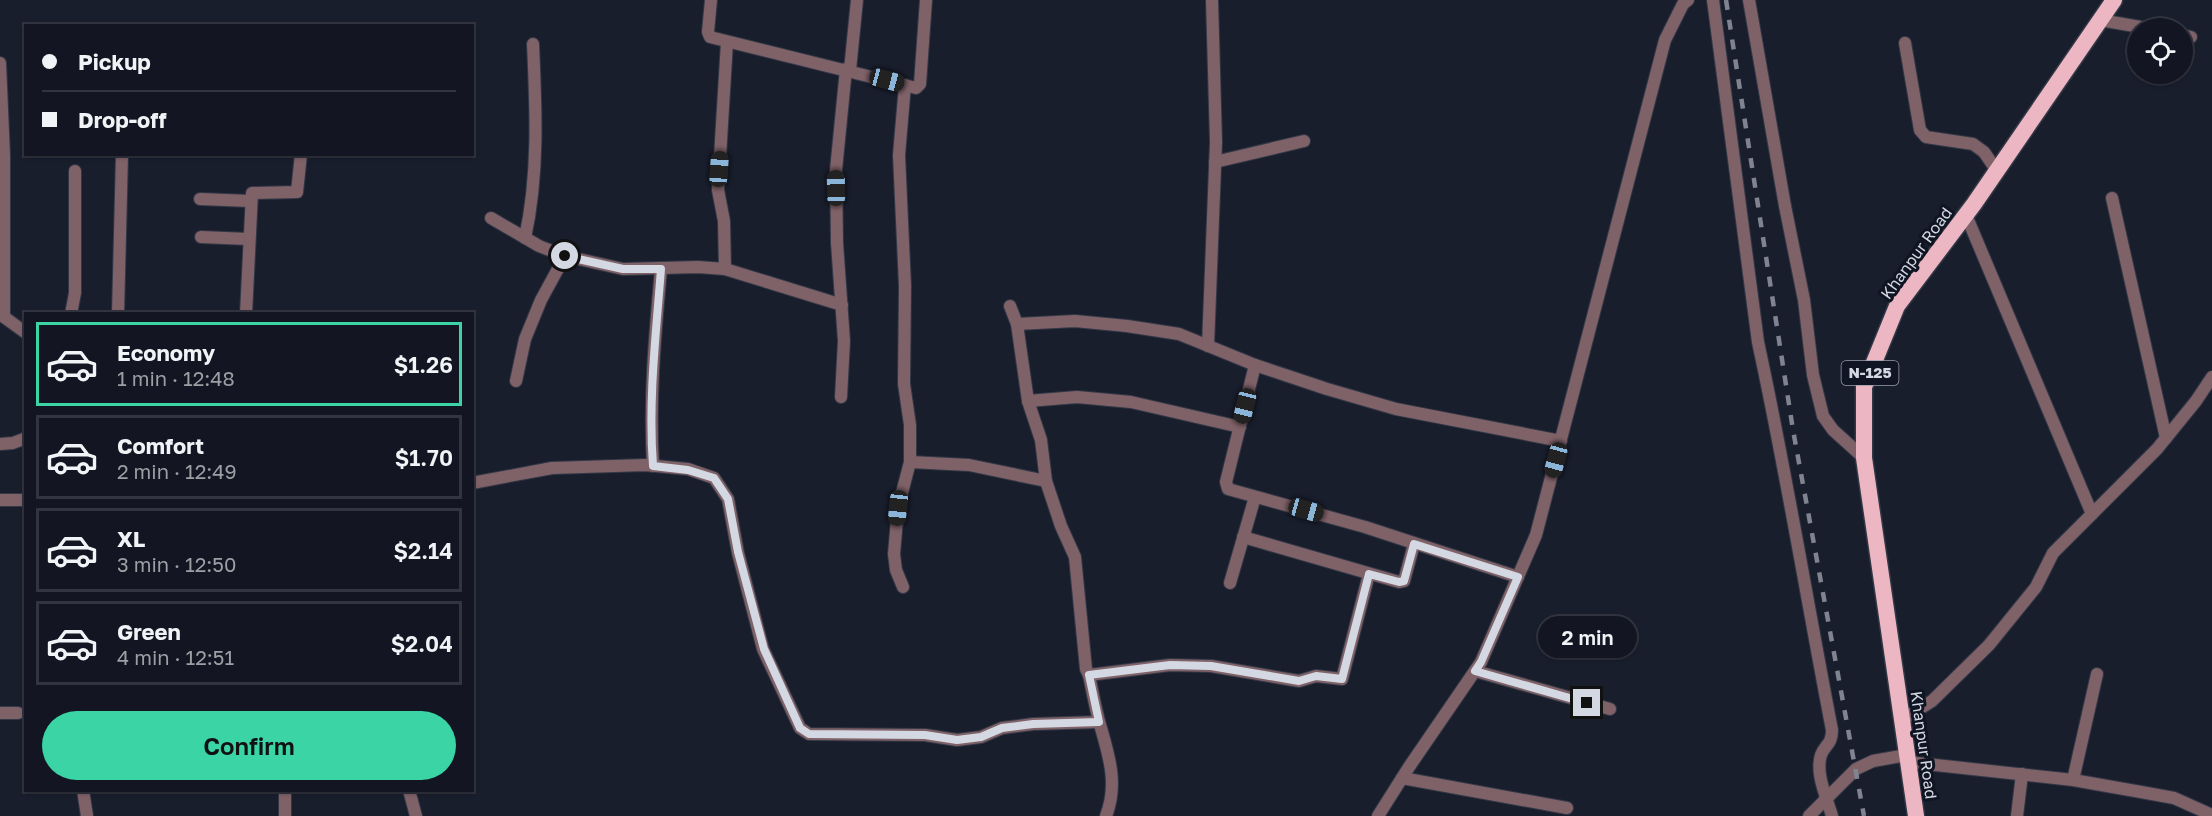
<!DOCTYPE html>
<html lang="en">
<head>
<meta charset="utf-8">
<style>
	:root { --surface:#131622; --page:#20232f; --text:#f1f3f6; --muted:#9d9fa5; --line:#323540; --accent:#3ad4a5 }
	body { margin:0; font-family:"Golos Text",sans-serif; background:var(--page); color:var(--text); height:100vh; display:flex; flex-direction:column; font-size:22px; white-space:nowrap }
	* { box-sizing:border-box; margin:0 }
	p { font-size:20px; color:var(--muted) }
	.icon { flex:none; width:33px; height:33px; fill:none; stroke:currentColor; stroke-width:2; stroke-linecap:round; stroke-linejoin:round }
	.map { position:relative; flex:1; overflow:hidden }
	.side { position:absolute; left:24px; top:312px; width:450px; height:480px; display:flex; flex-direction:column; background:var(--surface); border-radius:0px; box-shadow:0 2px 4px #0004,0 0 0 2px var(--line) }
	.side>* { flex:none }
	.banner { position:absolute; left:24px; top:24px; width:450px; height:132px; border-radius:0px; box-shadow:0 2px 4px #0004,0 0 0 2px var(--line); display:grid; align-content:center; height:132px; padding:0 18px; background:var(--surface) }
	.buttons { position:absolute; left:2127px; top:18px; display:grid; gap:12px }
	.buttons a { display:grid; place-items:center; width:66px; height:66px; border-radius:50%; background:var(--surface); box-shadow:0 2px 4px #0004,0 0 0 2px var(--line); font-size:30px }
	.end { position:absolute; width:27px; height:27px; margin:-14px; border:8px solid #d4d8e2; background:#111; box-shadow:0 0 0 3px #111 }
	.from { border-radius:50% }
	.bubble { position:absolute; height:42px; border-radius:21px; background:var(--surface); box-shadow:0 2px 4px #0004,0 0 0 2px var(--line); font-size:20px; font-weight:600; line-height:42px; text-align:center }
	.car { position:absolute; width:18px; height:36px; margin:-18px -9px; border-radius:8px; box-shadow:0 0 4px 2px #0007; background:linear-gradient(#222 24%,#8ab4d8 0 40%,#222 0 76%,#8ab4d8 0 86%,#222 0) }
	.banner b { display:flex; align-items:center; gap:21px; height:57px; font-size:22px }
	.banner b+b { border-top:2px solid var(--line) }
	.banner i { width:15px; height:15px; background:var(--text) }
	ul { padding:10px 0 0; list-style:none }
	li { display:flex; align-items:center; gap:18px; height:84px; margin:0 12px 9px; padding:0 6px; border:3px solid var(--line); border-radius:0px }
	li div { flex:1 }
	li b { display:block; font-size:22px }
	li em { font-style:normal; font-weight:600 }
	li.current { border-color:var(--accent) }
	li>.icon { width:54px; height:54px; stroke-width:1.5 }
	.primary-button { display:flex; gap:12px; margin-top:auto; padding:12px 18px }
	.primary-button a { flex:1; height:69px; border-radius:36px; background:var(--accent); color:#111; font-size:24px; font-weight:600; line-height:69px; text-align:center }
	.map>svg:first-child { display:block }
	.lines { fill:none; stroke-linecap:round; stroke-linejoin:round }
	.minor-casing { stroke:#333846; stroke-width:14 }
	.trunk-casing { stroke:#333846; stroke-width:19 }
	.minor { stroke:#7f6168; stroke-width:12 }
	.trunk { stroke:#ecb6c2; stroke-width:16 }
	.rail { stroke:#808491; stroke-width:4.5; stroke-dasharray:10 10; stroke-linecap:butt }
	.route { stroke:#d4d8e2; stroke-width:8 }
	.labels { text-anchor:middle; stroke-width:6; stroke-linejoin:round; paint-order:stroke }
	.shield { fill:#101523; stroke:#999ea9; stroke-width:1.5 }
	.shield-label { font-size:15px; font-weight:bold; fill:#d4d8e2 }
	.street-label { font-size:16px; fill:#d4d8e2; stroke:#101523 }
</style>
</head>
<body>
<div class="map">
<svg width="2212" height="816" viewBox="0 0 2212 816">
	<rect width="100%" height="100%" fill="#191e2d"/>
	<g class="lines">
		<defs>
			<g id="minor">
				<path d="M711,0L708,32L710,37L916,88L920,84L926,0"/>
				<path d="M1713,0L1758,342C1786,471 1807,601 1832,730C1832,745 1825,744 1821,755C1815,774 1827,798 1832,816"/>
				<path d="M1749,0L1785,206L1804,300L1813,375L1823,416L1833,430L1864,458"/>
				<path d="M2100,20L2146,28"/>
				<path d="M2182,35L2191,37"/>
				<path d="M1905,43L1920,130L1926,137L1973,144L1984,152L1997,171"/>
				<path d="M0,63L4,155V317"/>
				<path d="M850,70L857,0"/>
				<path d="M1215,162L1304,141"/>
				<path d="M2112,198L2166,438"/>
				<path d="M200,199L250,201"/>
				<path d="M1966,215L2092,514"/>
				<path d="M491,218L539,246L565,256L623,269L698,267L725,269L842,305"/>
				<path d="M201,237L248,239"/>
				<path d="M525,238C539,174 536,109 533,44"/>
				<path d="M725,269L724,221L718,190L727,42"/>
				<path d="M1010,306L1017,324L1028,401L1041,440L1046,481L1061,526L1075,557L1086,669L1089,675L1170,665L1211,666L1299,681L1316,676L1342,679L1369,574"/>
				<path d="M0,314L26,333"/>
				<path d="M71,314L75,293V171"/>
				<path d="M118,314L122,154"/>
				<path d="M246,314L252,193L297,192L301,154"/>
				<path d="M1017,324L1075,321L1127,326L1179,334L1255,365L1327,389L1396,409L1561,441"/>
				<path d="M1208,346L1216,142L1212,0"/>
				<path d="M1255,365L1226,482L1228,489L1365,527L1518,577"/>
				<path d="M516,381L525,339L541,300L565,256"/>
				<path d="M841,397L844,341L837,243L836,170L846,69"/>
				<path d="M1028,401L1077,397L1131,402L1240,427"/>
				<path d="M0,444L13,443L26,438"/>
				<path d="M910,462L969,465L1046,481"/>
				<path d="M653,466C649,400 655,334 661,269"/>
				<path d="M472,483L552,468L645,465L688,469L714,478L728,499L738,553L763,649L800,728L809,734L925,735L957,740L981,737L1002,728L1033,724L1099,722"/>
				<path d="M0,500H26"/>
				<path d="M1243,537L1399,582L1404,581L1414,544"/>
				<path d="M1230,583L1255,497"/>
				<path d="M903,587L896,570L894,554L898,508L910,462V425L904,384L905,286L899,155L905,85"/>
				<path d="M1475,671L1610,709"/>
				<path d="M1089,675C1092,690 1095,706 1099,721C1108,753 1119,783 1106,816"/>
				<path d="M0,713H18"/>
				<path d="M1902,720L1932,701L1989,645L2036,587L2053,553L2157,449L2196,401L2212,377"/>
				<path d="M1908,762L2073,780L2141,792L2174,798L2212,815"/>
				<path d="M1402,778L1567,808"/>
				<path d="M2073,780L2097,674"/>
				<path d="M83,790L87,816"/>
				<path d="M285,790V816"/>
				<path d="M409,790L416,816"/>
				<path d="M1378,816L1409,767L1481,662L1536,535L1665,40L1683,4L1688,0"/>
				<path d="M1809,816L1856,769L1873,761L1907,755"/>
				<path d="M2017,816L2022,774"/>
			</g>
			<path id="trunk" d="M1916,816L1864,458V387L1897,306L1974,204L2114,0"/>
		</defs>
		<use href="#minor" class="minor-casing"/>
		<use href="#trunk" class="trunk-casing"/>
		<use href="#minor" class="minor"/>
		<use href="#trunk" class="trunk"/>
		<path class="rail" d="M1726,0L1793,430L1864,816"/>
	</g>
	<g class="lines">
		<path class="route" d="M565,256L623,269H661C656,334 648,400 653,466L688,470L714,478L728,499L738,552L764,649L800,728L809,734L925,735L957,740L981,737L1002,728L1033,724L1099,722L1089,675L1170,665L1211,666L1299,681L1316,676L1342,679L1369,574L1399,582L1404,581L1414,544L1518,577L1481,662L1475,671L1587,703"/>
	</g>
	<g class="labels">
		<rect class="shield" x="1841.5" y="361" width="57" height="24" rx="4.5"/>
		<g class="shield-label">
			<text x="1870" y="378">N-125</text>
		</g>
		<g class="street-label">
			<text transform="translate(1916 253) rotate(-54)" y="6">Khanpur Road</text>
			<text transform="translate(1924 745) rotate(82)" y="6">Khanpur Road</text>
		</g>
	</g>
</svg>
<div class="buttons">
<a><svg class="icon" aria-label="locate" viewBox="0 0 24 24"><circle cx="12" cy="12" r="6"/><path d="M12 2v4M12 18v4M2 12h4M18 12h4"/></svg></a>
</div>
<i class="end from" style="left:565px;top:256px"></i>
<i class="end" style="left:1587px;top:703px"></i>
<div class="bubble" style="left:1538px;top:616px;width:99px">2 min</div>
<i class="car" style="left:887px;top:80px;rotate:105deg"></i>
<i class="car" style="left:719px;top:169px;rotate:4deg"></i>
<i class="car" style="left:836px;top:188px;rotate:359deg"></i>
<i class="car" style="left:1245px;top:406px;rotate:194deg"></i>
<i class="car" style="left:1556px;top:460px;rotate:195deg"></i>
<i class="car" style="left:898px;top:508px;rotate:186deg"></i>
<i class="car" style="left:1306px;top:510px;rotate:106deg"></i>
<div class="banner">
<b><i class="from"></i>Pickup</b>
<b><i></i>Drop-off</b>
</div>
<section class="side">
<ul>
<li class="current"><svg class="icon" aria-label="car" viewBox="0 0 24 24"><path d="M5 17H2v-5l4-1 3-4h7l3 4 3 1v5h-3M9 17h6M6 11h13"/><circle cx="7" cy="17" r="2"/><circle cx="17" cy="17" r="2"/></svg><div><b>Economy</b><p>1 min · 12:48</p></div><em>$1.26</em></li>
<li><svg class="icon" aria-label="car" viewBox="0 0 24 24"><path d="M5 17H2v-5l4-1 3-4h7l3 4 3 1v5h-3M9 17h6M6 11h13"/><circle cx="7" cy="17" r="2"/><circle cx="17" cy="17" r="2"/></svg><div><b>Comfort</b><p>2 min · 12:49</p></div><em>$1.70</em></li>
<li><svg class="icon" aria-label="car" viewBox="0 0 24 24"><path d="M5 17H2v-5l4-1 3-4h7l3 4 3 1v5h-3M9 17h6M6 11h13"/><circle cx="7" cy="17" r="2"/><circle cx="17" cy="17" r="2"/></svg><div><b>XL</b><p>3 min · 12:50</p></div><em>$2.14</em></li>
<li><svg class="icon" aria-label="car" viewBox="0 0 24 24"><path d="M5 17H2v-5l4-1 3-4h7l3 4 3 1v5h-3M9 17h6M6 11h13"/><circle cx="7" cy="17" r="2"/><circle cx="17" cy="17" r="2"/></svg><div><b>Green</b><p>4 min · 12:51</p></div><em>$2.04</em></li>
</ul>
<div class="primary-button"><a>Confirm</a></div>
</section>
</div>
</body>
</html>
